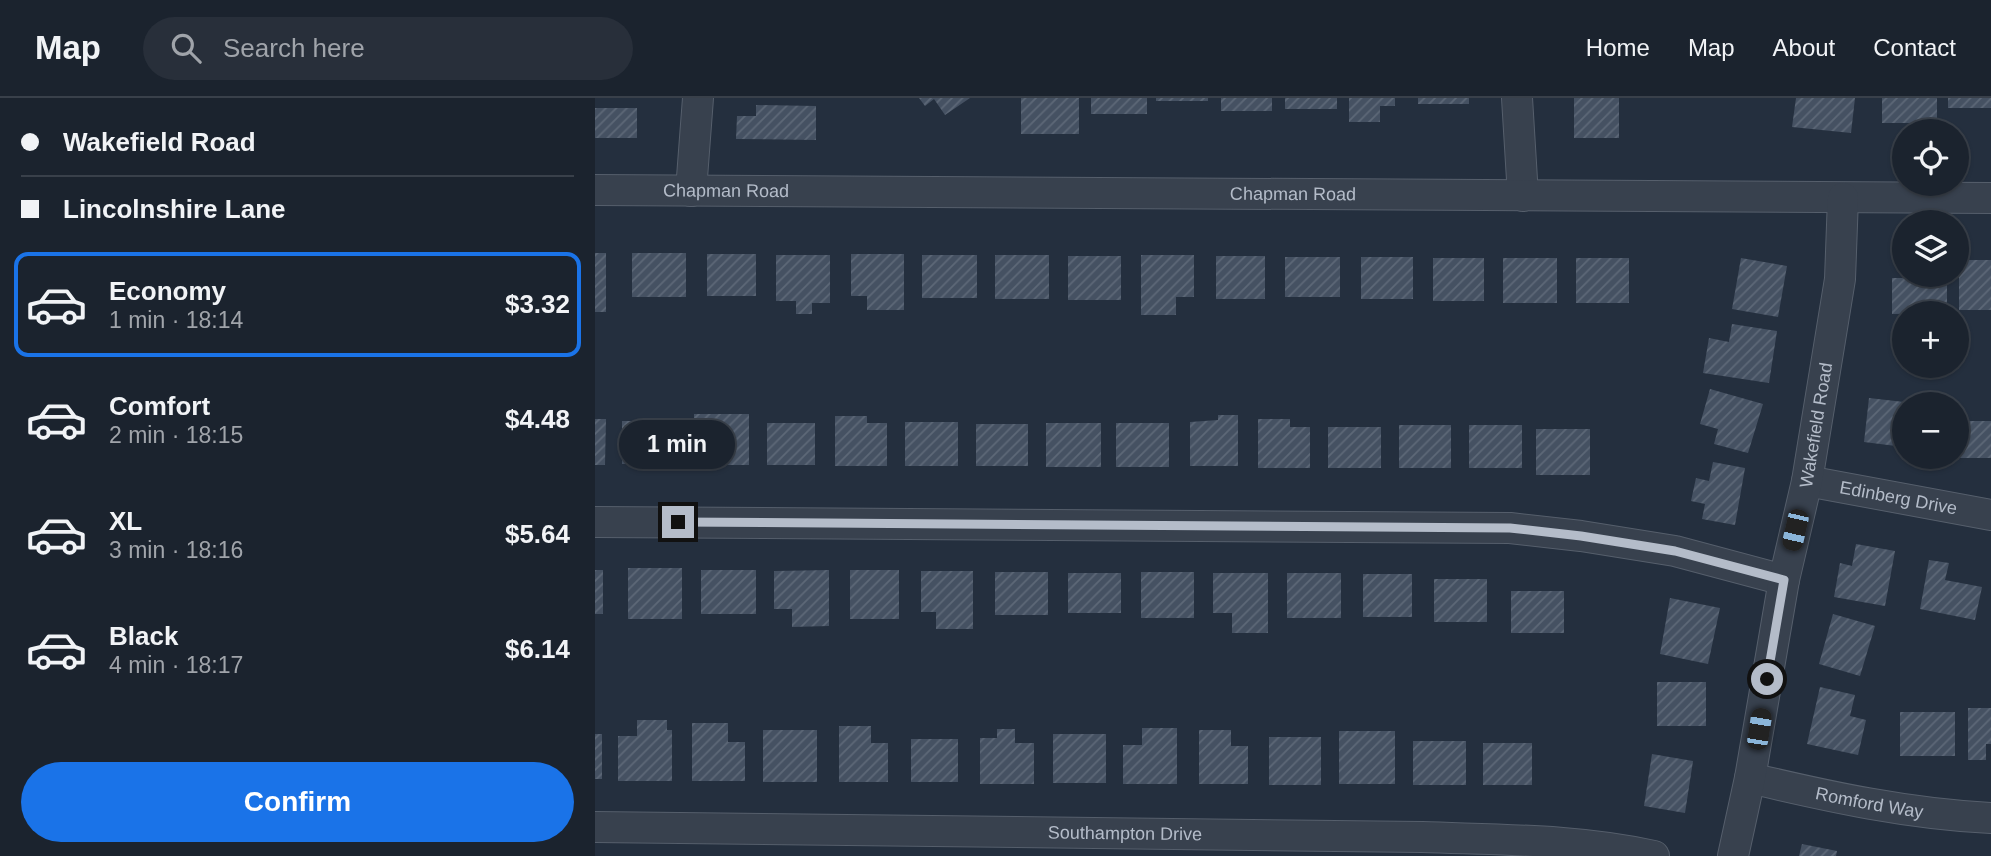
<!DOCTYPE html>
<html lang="en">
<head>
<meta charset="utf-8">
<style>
	:root { --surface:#1b232e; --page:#282f3a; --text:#f1f3f6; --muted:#a0a4aa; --line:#39404a; --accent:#1a73e8 }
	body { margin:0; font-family:Helvetica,sans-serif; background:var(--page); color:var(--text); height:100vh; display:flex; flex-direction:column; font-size:26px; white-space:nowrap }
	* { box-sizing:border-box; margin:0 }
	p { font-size:23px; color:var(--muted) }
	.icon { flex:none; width:38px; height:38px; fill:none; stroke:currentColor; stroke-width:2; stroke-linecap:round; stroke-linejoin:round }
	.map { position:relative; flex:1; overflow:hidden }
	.details { display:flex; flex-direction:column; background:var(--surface); width:595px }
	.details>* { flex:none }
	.top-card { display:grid; align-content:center; height:154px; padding:0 21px; background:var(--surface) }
	.buttons { position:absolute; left:1297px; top:21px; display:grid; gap:14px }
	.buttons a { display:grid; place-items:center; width:77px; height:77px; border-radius:50%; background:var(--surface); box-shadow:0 2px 5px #0004,0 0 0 2px var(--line); font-size:35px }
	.end { position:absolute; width:32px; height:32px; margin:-16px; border:9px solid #b4bcc9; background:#111; box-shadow:0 0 0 4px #111 }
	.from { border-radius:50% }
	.bubble { position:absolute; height:49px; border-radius:24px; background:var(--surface); box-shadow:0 2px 5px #0004,0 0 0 2px var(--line); font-size:23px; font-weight:800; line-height:49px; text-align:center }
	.car { position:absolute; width:21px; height:42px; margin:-21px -10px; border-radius:9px; box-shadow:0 0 5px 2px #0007; background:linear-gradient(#222 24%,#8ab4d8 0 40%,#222 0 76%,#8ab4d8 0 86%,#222 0) }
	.top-card b { display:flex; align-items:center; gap:24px; height:66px; font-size:26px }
	.top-card b+b { border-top:2px solid var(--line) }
	.top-card i { width:18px; height:18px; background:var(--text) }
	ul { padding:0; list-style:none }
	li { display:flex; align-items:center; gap:21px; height:105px; margin:0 14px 10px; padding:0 7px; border:4px solid transparent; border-radius:14px }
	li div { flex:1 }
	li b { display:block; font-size:26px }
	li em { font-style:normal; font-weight:800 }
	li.current { border-color:var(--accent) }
	li>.icon { width:63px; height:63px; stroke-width:1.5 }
	.action { display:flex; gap:14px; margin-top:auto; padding:14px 21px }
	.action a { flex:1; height:80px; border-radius:42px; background:var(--accent); color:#fff; font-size:28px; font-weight:800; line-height:80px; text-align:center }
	header { display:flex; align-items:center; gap:42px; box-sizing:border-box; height:98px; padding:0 35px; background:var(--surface); border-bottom:2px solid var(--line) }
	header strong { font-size:33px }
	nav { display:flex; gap:38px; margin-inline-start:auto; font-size:24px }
	.search { width:490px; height:63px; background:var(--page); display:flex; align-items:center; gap:18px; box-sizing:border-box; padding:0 24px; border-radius:38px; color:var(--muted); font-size:26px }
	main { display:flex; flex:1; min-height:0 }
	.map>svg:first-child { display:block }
	.building { fill:url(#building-hatch) }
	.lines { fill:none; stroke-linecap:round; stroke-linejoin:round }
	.minor-casing { stroke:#565f6c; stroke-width:32 }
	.minor { stroke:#38414e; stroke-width:30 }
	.route { stroke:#b4bcc9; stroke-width:9 }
	.labels { text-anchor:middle; stroke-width:7; stroke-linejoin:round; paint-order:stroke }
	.street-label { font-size:18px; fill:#b4bcc9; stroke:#1d2633 }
</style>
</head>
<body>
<header>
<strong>Map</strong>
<div class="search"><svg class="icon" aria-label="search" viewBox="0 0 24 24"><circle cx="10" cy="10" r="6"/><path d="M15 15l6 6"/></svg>Search here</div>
<nav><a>Home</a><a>Map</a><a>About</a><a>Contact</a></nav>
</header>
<main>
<section class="details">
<div class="top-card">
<b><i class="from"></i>Wakefield Road</b>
<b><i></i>Lincolnshire Lane</b>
</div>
<ul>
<li class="current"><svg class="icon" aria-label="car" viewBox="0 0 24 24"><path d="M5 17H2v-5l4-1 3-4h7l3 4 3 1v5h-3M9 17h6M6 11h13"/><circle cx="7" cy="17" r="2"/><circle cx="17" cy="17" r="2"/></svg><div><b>Economy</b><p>1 min · 18:14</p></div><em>$3.32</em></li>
<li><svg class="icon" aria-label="car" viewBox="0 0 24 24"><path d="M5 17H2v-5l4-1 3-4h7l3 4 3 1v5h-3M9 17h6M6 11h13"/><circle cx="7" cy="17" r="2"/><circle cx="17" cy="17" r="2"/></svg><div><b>Comfort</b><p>2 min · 18:15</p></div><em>$4.48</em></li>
<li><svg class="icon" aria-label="car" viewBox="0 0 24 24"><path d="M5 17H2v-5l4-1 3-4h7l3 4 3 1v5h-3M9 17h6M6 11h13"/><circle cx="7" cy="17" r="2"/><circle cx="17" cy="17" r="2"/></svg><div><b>XL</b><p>3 min · 18:16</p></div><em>$5.64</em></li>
<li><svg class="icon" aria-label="car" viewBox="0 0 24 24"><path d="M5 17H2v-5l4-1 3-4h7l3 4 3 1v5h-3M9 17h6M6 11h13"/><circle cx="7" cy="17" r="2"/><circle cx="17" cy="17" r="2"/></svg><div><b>Black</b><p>4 min · 18:17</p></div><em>$6.14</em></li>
</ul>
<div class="action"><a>Confirm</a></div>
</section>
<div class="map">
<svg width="1396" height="758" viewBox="0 0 1396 758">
	<defs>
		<pattern id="building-hatch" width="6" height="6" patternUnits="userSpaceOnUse" patternTransform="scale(1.75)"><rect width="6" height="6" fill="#455162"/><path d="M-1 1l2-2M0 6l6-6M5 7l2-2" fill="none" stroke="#5d6877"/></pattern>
	</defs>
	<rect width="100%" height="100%" fill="#242f3e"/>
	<g class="building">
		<path d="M324,0H375L350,17L339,1L330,8Z"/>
		<rect x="426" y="0" width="58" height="36"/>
		<rect x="496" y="0" width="56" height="16"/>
		<rect x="561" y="0" width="52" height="3"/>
		<rect x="626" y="0" width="51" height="13"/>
		<rect x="690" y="0" width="52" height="11"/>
		<path d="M754,0H800V8H785V24H754Z"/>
		<rect x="823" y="0" width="51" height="6"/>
		<rect x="979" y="0" width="45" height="40"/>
		<path d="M1201,0H1260L1256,35L1197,29Z"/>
		<rect x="1287" y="0" width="55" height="25"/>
		<rect x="1353" y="0" width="43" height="10"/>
		<path d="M161,7L221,8V42L141,41L142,18H161Z"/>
		<rect x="0" y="10" width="42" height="30"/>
		<rect x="0" y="155" width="11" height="59"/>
		<rect x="37" y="155" width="54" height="44"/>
		<rect x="112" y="156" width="49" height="42"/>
		<path d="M256,156H309V212H272V198H256Z"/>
		<path d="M181,157H235V205H217V216H201V203H181Z"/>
		<rect x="327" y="157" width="55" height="43"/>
		<rect x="400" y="157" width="54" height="44"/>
		<path d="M546,157H599V199H581V217H546Z"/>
		<rect x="473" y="158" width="53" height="44"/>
		<rect x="621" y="158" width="49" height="43"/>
		<rect x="690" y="159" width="55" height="40"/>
		<rect x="766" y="159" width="52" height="42"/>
		<rect x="838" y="160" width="51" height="43"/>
		<rect x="908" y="160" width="54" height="45"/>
		<rect x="981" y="160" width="53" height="45"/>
		<path d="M1146,160L1192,168L1183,219L1137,211Z"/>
		<rect x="1364" y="162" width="32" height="50"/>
		<path d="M1330,177H1352V215L1297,216V180H1330Z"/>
		<path d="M1137,226L1182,233L1174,285L1108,275L1114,240L1134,244Z"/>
		<path d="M1115,291L1168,306L1153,355L1119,346L1123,331L1105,326Z"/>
		<path d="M1274,300L1309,304V349L1269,344Z"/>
		<rect x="99" y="316" width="55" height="51"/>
		<path d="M623,317H643V368H595V324L623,322Z"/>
		<path d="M240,318H272V325H292V368H240Z"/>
		<path d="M0,321H11L10,367H0Z"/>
		<path d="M663,321H695V329H715V370H663Z"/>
		<rect x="27" y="323" width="55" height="43"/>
		<rect x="1362" y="323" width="34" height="37"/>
		<rect x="310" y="324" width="53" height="44"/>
		<rect x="172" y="325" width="48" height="42"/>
		<rect x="451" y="325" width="55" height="44"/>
		<rect x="521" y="325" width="53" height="44"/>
		<rect x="381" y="326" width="52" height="42"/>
		<rect x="804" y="327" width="52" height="43"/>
		<rect x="874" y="327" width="53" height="43"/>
		<rect x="733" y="329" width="53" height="41"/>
		<rect x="941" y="331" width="54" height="46"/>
		<path d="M1118,364L1150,370L1140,427L1107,421L1110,406L1096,403L1101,380L1114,383Z"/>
		<path d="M1261,446L1300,453L1290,508L1239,499L1245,465L1257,468Z"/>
		<path d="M1334,462L1354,465L1350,482L1387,489L1380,522L1325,511Z"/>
		<rect x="33" y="470" width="54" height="51"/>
		<rect x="0" y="472" width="8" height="44"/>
		<rect x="106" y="472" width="55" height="44"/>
		<path d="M234,472V528L197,529V511H179V473Z"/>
		<rect x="255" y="472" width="49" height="49"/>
		<path d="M326,473H378V531H341V514H326Z"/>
		<rect x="400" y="474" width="53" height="43"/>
		<rect x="546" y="474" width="53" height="46"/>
		<rect x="473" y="475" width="53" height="40"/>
		<path d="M618,475H673V535H637V515H618Z"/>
		<rect x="692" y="475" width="54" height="45"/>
		<rect x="768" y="476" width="49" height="43"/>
		<rect x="839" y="481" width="53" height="43"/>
		<rect x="916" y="493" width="53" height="42"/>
		<path d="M1075,500L1125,510L1113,566L1065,556Z"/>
		<path d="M1238,516L1280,528L1265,578L1224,566Z"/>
		<rect x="1062" y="584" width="49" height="44"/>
		<path d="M1225,589L1260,597L1255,618L1271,622L1263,657L1212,646Z"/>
		<path d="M1373,610H1396V646H1391V662H1373Z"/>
		<rect x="1305" y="614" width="55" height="44"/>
		<path d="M42,622H72V632H77V683H23V638H42Z"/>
		<path d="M97,625H133V644H150V683H97Z"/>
		<path d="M244,628H276V645H293V684H244Z"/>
		<path d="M547,630H582V686H528V647H547Z"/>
		<path d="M402,631H420V645H439V686H385V640H402Z"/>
		<rect x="168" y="632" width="54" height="52"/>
		<path d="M604,632H636V648H653V686H604Z"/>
		<rect x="744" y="633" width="56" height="53"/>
		<rect x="0" y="636" width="7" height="45"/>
		<rect x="458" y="636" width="53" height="49"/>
		<rect x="674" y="639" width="52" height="48"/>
		<rect x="316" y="641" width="47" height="43"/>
		<rect x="818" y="643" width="53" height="44"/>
		<rect x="888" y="645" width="49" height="42"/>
		<path d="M1057,656L1098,663L1090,715L1049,708Z"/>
		<path d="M1207,746L1242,753L1241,758H1204Z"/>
	</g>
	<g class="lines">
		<defs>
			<g id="minor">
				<path d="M922,0L928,98"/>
				<path id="s1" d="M0,92L1396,100"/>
				<path d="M96,93L103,0"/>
				<path id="s2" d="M1212,383L1396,417"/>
				<path d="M0,424L915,430L986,438L1080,453L1189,482"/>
				<path id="s3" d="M1155,680C1235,699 1314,716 1396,720"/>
				<path id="s4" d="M0,729L827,739C905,742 983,741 1059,758"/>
				<path id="s5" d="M1138,758L1155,680L1189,482L1212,383L1245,181L1248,100"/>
			</g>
		</defs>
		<use href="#minor" class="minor-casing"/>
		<use href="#minor" class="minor"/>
	</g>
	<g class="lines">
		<path class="route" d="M83,424L915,430L986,438L1080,453L1189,482L1172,581"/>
	</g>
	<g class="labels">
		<g class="street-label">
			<text dy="6" stroke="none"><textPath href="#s1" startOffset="131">Chapman Road</textPath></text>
			<text dy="6" stroke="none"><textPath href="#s1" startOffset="698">Chapman Road</textPath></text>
			<text dy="6" stroke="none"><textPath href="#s5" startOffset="439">Wakefield Road</textPath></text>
			<text dy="6" stroke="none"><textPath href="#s2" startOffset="93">Edinberg Drive</textPath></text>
			<text dy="6" stroke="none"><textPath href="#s3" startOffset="122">Romford Way</textPath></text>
			<text dy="6" stroke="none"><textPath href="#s4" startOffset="530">Southampton Drive</textPath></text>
		</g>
	</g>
</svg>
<div class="buttons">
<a><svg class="icon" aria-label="locate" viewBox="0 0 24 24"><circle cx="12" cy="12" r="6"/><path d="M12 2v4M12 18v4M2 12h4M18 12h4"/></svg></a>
<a><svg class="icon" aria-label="layers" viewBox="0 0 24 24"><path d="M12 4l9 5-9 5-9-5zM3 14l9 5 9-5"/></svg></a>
<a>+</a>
<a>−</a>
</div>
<i class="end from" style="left:1172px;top:581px"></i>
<i class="end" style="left:83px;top:424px"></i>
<div class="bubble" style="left:24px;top:322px;width:116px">1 min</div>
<i class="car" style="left:1200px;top:432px;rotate:193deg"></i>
<i class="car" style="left:1164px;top:631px;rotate:9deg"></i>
</div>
</main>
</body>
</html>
